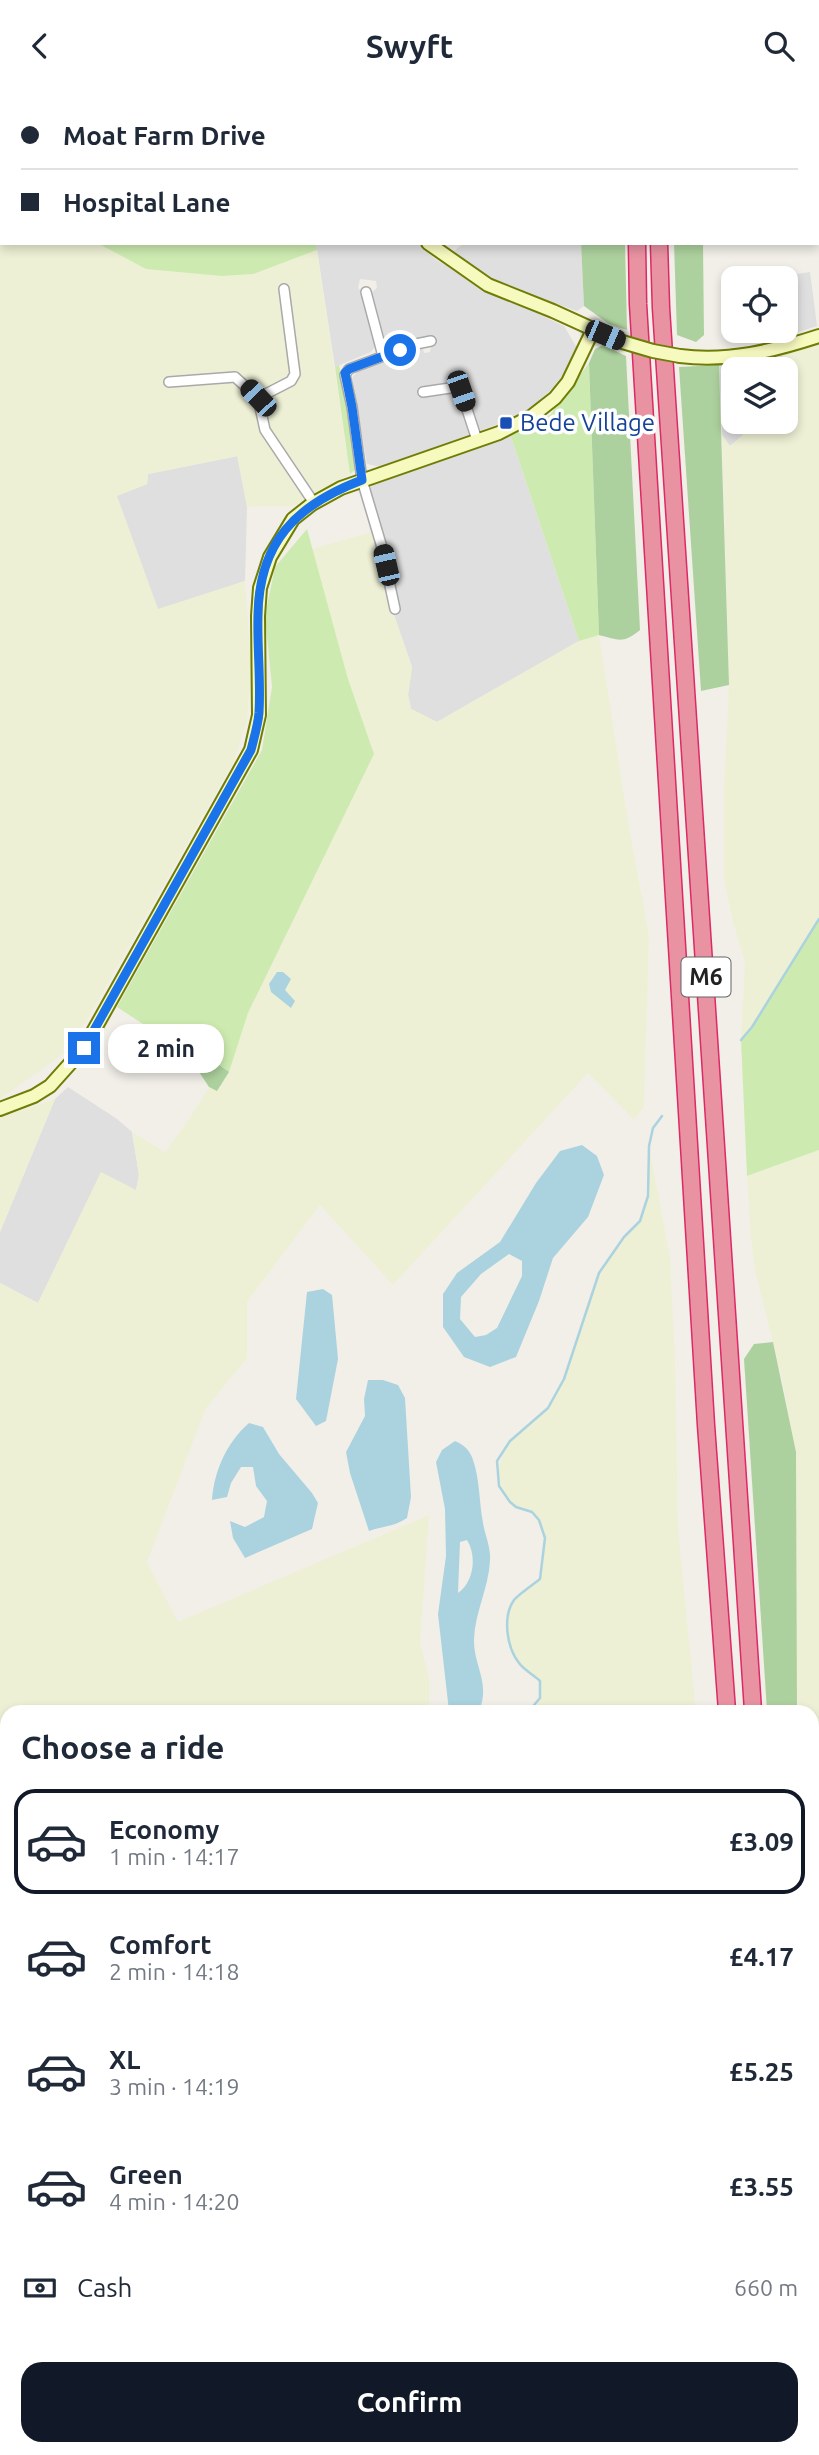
<!DOCTYPE html>
<html lang="en">
<head>
<meta charset="utf-8">
<style>
	:root { --surface:#fff; --page:#f2f2f3; --text:#1f2937; --muted:#747a83; --line:#e0e1e3; --accent:#111827 }
	body { margin:0; font-family:Ubuntu,sans-serif; background:var(--page); color:var(--text); height:100vh; display:flex; flex-direction:column; font-size:26px; white-space:nowrap }
	* { box-sizing:border-box; margin:0 }
	p { font-size:23px; color:var(--muted) }
	.icon { flex:none; width:38px; height:38px; fill:none; stroke:currentColor; stroke-width:2; stroke-linecap:round; stroke-linejoin:round }
	.map { position:relative; flex:1; overflow:hidden }
	.sheet { position:absolute; left:0px; top:1614px; width:819px; height:751px; display:flex; flex-direction:column; background:var(--surface); border-radius:21px 21px 0 0; box-shadow:0 4px 10px #0003 }
	.sheet>* { flex:none }
	.guide { position:absolute; left:0px; top:0px; width:819px; height:154px; box-shadow:0 4px 10px #0003; display:grid; align-content:center; height:154px; padding:0 21px; background:var(--surface) }
	.fabs { position:absolute; left:721px; top:175px; display:grid; gap:14px }
	.fabs a { display:grid; place-items:center; width:77px; height:77px; border-radius:14px; background:var(--surface); box-shadow:0 4px 10px #0003; font-size:35px }
	.end { position:absolute; width:32px; height:32px; margin:-16px; border:9px solid #1a73e8; background:#fff; box-shadow:0 0 0 4px #fff }
	.from { border-radius:50% }
	.bubble { position:absolute; height:49px; border-radius:21px; background:var(--surface); box-shadow:0 4px 10px #0003; font-size:23px; font-weight:700; line-height:49px; text-align:center }
	.car { position:absolute; width:21px; height:42px; margin:-21px -10px; border-radius:9px; box-shadow:0 0 5px 2px #0007; background:linear-gradient(#222 24%,#8ab4d8 0 40%,#222 0 76%,#8ab4d8 0 86%,#222 0) }
	.guide b { display:flex; align-items:center; gap:24px; height:66px; font-size:26px }
	.guide b+b { border-top:2px solid var(--line) }
	.guide i { width:18px; height:18px; background:var(--text) }
	ul { padding:0; list-style:none }
	li { display:flex; align-items:center; gap:21px; height:105px; margin:0 14px 10px; padding:0 7px; border:4px solid transparent; border-radius:21px }
	li div { flex:1 }
	li b { display:block; font-size:26px }
	li em { font-style:normal; font-weight:700 }
	li.current { border-color:var(--accent) }
	li>.icon { width:63px; height:63px; stroke-width:1.5 }
	h2 { padding:0 21px; font-size:32px; line-height:84px }
	.pay { display:flex; align-items:center; gap:18px; height:77px; padding:0 21px; font-size:26px }
	.pay p { margin-inline-start:auto }
	.action { display:flex; gap:14px; margin-top:auto; padding:14px 21px }
	.action a { flex:1; height:80px; border-radius:21px; background:var(--accent); color:#fff; font-size:28px; font-weight:700; line-height:80px; text-align:center }
	header { display:flex; justify-content:space-between; align-items:center; height:91px; padding:0 21px; background:var(--surface); font-size:32px; font-weight:700 }
	.map>svg:first-child { display:block }
	.residential { fill:#e0dfdf }
	.farmland { fill:#eef0d5 }
	.grass { fill:#cdebb0 }
	.forest { fill:#add19e }
	.water { fill:#aad3df; fill-rule:evenodd }
	.lines { fill:none; stroke-linecap:round; stroke-linejoin:round }
	.stream { stroke:#aad3df; stroke-width:2.5 }
	.street-casing { stroke:#a9a9a9; stroke-width:12 }
	.secondary-casing { stroke:#707d05; stroke-width:16 }
	.highway-casing { stroke:#dc2a67; stroke-width:19 }
	.street { stroke:#fff; stroke-width:9 }
	.secondary { stroke:#f7fabf; stroke-width:12 }
	.highway { stroke:#e892a2; stroke-width:16 }
	.secondary-bridge-casing { stroke:#707d05; stroke-width:16; stroke-linecap:butt }
	.secondary-bridge { stroke:#f7fabf; stroke-width:12 }
	.route { stroke:#1a73e8; stroke-width:9 }
	.transit-dot { fill:#1a4fb4; stroke:#fff; stroke-width:2.5 }
	.labels { text-anchor:middle; stroke-width:7; stroke-linejoin:round; paint-order:stroke }
	.shield { fill:#fff; stroke:#646464; stroke-width:2 }
	.shield-label { font-size:23px; font-weight:bold; fill:#222 }
	.transit-label { font-size:24px; fill:#164399; stroke:#fff; text-anchor:start }
</style>
</head>
<body>
<header><svg class="icon" aria-label="back" viewBox="0 0 24 24"><path d="M15 5l-7 7 7 7"/></svg>Swyft<svg class="icon" aria-label="search" viewBox="0 0 24 24"><circle cx="10" cy="10" r="6"/><path d="M15 15l6 6"/></svg></header>
<div class="map">
<svg width="819" height="2364" viewBox="0 0 819 2364">
	<rect width="100%" height="100%" fill="#f2efe9"/>
	<g class="residential">
		<path d="M316,152H417L435,168L483,197L564,235L577,257L568,277L553,297L534,314L515,327L381,376L367,373L352,287L358,280L416,258H423L424,262L430,261L431,256L435,254V245L393,255L386,254L372,201L377,197L376,190L360,188L358,197L363,202L376,254L371,261L335,276Z"/>
		<path d="M464,152H581L584,215L577,220L527,203L484,184L454,160Z"/>
		<path d="M791,177V184L810,181L817,235L762,253L759,240H786V187H753L752,179L770,180Z"/>
		<path d="M782,263L786,278H733V331H758L730,355L722,344L719,274L739,273Z"/>
		<path d="M510,343L579,550L437,631L411,618L408,604L412,576L393,521L371,441L367,402L373,393Z"/>
		<path d="M238,365L247,416L245,490L158,519L116,405L147,393L148,383Z"/>
		<path d="M68,996L117,1028L132,1041L139,1084L136,1100L101,1082L38,1212L0,1192V1141L55,1008Z"/>
	</g>
	<g class="farmland">
		<path d="M2,145V152H97L146,178L253,183L317,159L350,383L293,415L247,416L237,365L148,383L147,393L117,405L158,518L245,490L251,573L247,630L234,670L87,929L63,963L0,1008V146Z"/>
		<path d="M819,250V828L752,935L741,949L745,871L733,831L724,788V696L729,594L722,344L730,355L758,331H786V307L791,301L782,263Z"/>
		<path d="M371,441L393,521L412,576L408,604L411,618L437,631L579,550L599,544L629,737L649,844L644,1016L634,1029L588,982L393,1194L320,1114L247,1211V1267L206,1317L147,1471L178,1531L429,1424L420,1552L429,1586V1620H7V2127L0,2117V1192L38,1212L101,1081L136,1099L139,1084L132,1041L165,1061L191,1025L209,996L218,999L229,981L248,922L374,663L348,588L312,458Z"/>
		<path d="M55,1008L0,1141V1026Z"/>
		<path d="M649,1055L670,1167L675,1268L678,1439L696,1620H529L540,1607V1590L520,1573L511,1557L506,1538L512,1512L516,1506L522,1504L540,1488L545,1447L539,1429L532,1421L516,1416L510,1411L499,1395L498,1376L510,1350L548,1317L564,1288L599,1182L624,1146L640,1130L648,1105Z"/>
		<path d="M819,1059V1737L812,1718V1620H797L796,1361L781,1284L755,1179L751,1148L747,1085Z"/>
		<path d="M819,1943V2164L812,2068V1969Z"/>
		<path d="M0,2167L7,2180V2357H107L109,2364H0Z"/>
		<path d="M130,2357H657L660,2364H133Z"/>
	</g>
	<g class="grass">
		<path d="M97,152H316L317,159L253,183L222,185L146,178Z"/>
		<path d="M589,272L599,544L579,550L510,343L550,324Z"/>
		<path d="M339,274L346,306L356,378L350,383L335,276Z"/>
		<path d="M307,438L348,588L374,663L248,922L229,981L172,940L143,933L117,916L262,659L272,596L265,525L275,476Z"/>
		<path d="M819,828V1059L747,1085L741,949L752,935Z"/>
	</g>
	<g class="forest">
		<path d="M581,152H625L627,239L609,233L584,215Z"/>
		<path d="M674,152H703L704,244L696,251L677,244Z"/>
		<path d="M603,254L626,265L640,539C623,553 619,549 599,544L589,272L595,258Z"/>
		<path d="M719,274L729,594L701,600L679,276Z"/>
		<path d="M172,940L229,981L217,1000L209,996Z"/>
		<path d="M773,1251L796,1361L797,1620H767L744,1268L754,1253Z"/>
		<path d="M812,1718L819,1737V1943L814,1968L812,1911L816,1830L812,1775Z"/>
		<path d="M657,2357H754L755,2364H660Z"/>
	</g>
	<g class="water">
		<path d="M277,881H283L291,888L285,899L295,910L291,917L271,901L269,893Z"/>
		<path d="M582,1054L597,1065L604,1084L588,1126L553,1167L539,1210L516,1266L490,1276L464,1266L443,1236V1203L457,1182L500,1151L536,1092L560,1060ZM509,1163L522,1170V1185L497,1237L486,1244L475,1246L460,1228L461,1206L481,1183Z"/>
		<path d="M323,1198L332,1204L338,1268L326,1330L316,1335L296,1308L307,1201Z"/>
		<path d="M368,1289H383L398,1294L405,1307L411,1406L407,1427C393,1436 384,1435 369,1440L350,1382L346,1361L365,1325L364,1308Z"/>
		<path d="M249,1332L263,1336L279,1363L312,1402L318,1412L312,1438L245,1467L233,1447L230,1430L245,1436L264,1426L267,1410L256,1395L253,1376H241L231,1392L227,1406L212,1409C214,1380 227,1351 249,1332Z"/>
		<path d="M455,1350C464,1354 470,1359 473,1369C480,1389 479,1411 483,1432C485,1444 491,1457 490,1469C489,1496 475,1521 474,1548C473,1574 491,1592 479,1620H449L438,1523L446,1465L445,1418L436,1371L442,1359ZM467,1449C477,1465 474,1491 458,1502L460,1451Z"/>
	</g>
	<g class="lines">
		<g class="stream">
			<path d="M741,949L752,936L819,828"/>
			<path d="M529,1620L540,1607V1590C534,1584 524,1579 519,1572C507,1557 502,1526 514,1509C518,1504 534,1493 540,1488L545,1447L539,1429L532,1421L516,1416L510,1411L499,1395L497,1370L510,1350L548,1317L564,1288L599,1182L624,1146L640,1130L648,1105L649,1055L653,1037L662,1025"/>
			<path d="M813,2102L819,2107"/>
			<path d="M657,2357L660,2364"/>
		</g>
		<defs>
			<g id="street">
				<path d="M18,2L19,0"/>
				<path d="M0,56L2,51"/>
				<path d="M0,76H2"/>
				<path d="M366,201L383,265"/>
				<path d="M169,291L235,286L258,307L265,339L314,412"/>
				<path d="M423,301L457,296L461,300L477,349"/>
				<path d="M258,307L291,290L295,283L284,198"/>
				<path d="M395,518L381,453L362,389L352,316L345,284L349,278L416,253L431,250"/>
			</g>
			<g id="secondary">
				<path d="M346,0L347,2"/>
				<path d="M428,152L488,194L553,220L619,250"/>
				<path d="M680,265C729,271 773,260 819,245"/>
				<path d="M0,1018L34,1005L50,995L84,957L251,659L259,624L258,525L260,497L270,466L293,428L312,413L341,397L499,342L532,325L555,307L568,291L593,239"/>
				<path d="M0,2141L7,2153"/>
				<path d="M119,2357L122,2364"/>
			</g>
			<g id="highway">
				<path d="M636,2V0"/>
				<path d="M657,2V0"/>
				<path d="M637,152L638,213L706,1334L727,1620"/>
				<path d="M659,152L661,217L753,1620"/>
				<path d="M776,2357V2364"/>
				<path d="M798,2357V2364"/>
			</g>
		</defs>
		<use href="#street" class="street-casing"/>
		<use href="#secondary" class="secondary-casing"/>
		<use href="#highway" class="highway-casing"/>
		<use href="#street" class="street"/>
		<use href="#secondary" class="secondary"/>
		<use href="#highway" class="highway"/>
		<defs>
			<path id="secondary-bridge" d="M619,250L653,260L680,265"/>
		</defs>
		<use href="#secondary-bridge" class="secondary-bridge-casing"/>
		<use href="#secondary-bridge" class="secondary-bridge"/>
	</g>
	<g class="lines">
		<path class="route" d="M84,957L251,659C254,647 258,634 259,622C261,589 257,557 258,524C259,451 296,414 362,389L352,316L345,282L349,278L400,259"/>
	</g>
	<rect class="transit-dot" x="499" y="325" width="14" height="14" rx="3.5"/>
	<g class="labels">
		<rect class="shield" x="681.5" y="866.5" width="49" height="39" rx="5"/>
		<g class="shield-label">
			<text x="706" y="894">M6</text>
		</g>
		<g class="transit-label">
			<text x="520" y="340">Bede Village</text>
		</g>
	</g>
</svg>
<div class="fabs">
<a><svg class="icon" aria-label="locate" viewBox="0 0 24 24"><circle cx="12" cy="12" r="6"/><path d="M12 2v4M12 18v4M2 12h4M18 12h4"/></svg></a>
<a><svg class="icon" aria-label="layers" viewBox="0 0 24 24"><path d="M12 4l9 5-9 5-9-5zM3 14l9 5 9-5"/></svg></a>
</div>
<i class="end from" style="left:400px;top:259px"></i>
<i class="end" style="left:84px;top:957px"></i>
<div class="bubble" style="left:108px;top:933px;width:116px">2 min</div>
<i class="car" style="left:605px;top:244px;rotate:113deg"></i>
<i class="car" style="left:461px;top:300px;rotate:161deg"></i>
<i class="car" style="left:258px;top:307px;rotate:317deg"></i>
<i class="car" style="left:386px;top:474px;rotate:347deg"></i>
<div class="guide">
<b><i class="from"></i>Moat Farm Drive</b>
<b><i></i>Hospital Lane</b>
</div>
<section class="sheet">
<h2>Choose a ride</h2>
<ul>
<li class="current"><svg class="icon" aria-label="car" viewBox="0 0 24 24"><path d="M5 17H2v-5l4-1 3-4h7l3 4 3 1v5h-3M9 17h6M6 11h13"/><circle cx="7" cy="17" r="2"/><circle cx="17" cy="17" r="2"/></svg><div><b>Economy</b><p>1 min · 14:17</p></div><em>£3.09</em></li>
<li><svg class="icon" aria-label="car" viewBox="0 0 24 24"><path d="M5 17H2v-5l4-1 3-4h7l3 4 3 1v5h-3M9 17h6M6 11h13"/><circle cx="7" cy="17" r="2"/><circle cx="17" cy="17" r="2"/></svg><div><b>Comfort</b><p>2 min · 14:18</p></div><em>£4.17</em></li>
<li><svg class="icon" aria-label="car" viewBox="0 0 24 24"><path d="M5 17H2v-5l4-1 3-4h7l3 4 3 1v5h-3M9 17h6M6 11h13"/><circle cx="7" cy="17" r="2"/><circle cx="17" cy="17" r="2"/></svg><div><b>XL</b><p>3 min · 14:19</p></div><em>£5.25</em></li>
<li><svg class="icon" aria-label="car" viewBox="0 0 24 24"><path d="M5 17H2v-5l4-1 3-4h7l3 4 3 1v5h-3M9 17h6M6 11h13"/><circle cx="7" cy="17" r="2"/><circle cx="17" cy="17" r="2"/></svg><div><b>Green</b><p>4 min · 14:20</p></div><em>£3.55</em></li>
</ul>
<div class="pay"><svg class="icon" aria-label="cash" viewBox="0 0 24 24"><path d="M3 7h18v10H3z"/><circle cx="12" cy="12" r="2"/></svg>Cash<p>660 m</p></div>
<div class="action"><a>Confirm</a></div>
</section>
</div>
</body>
</html>
